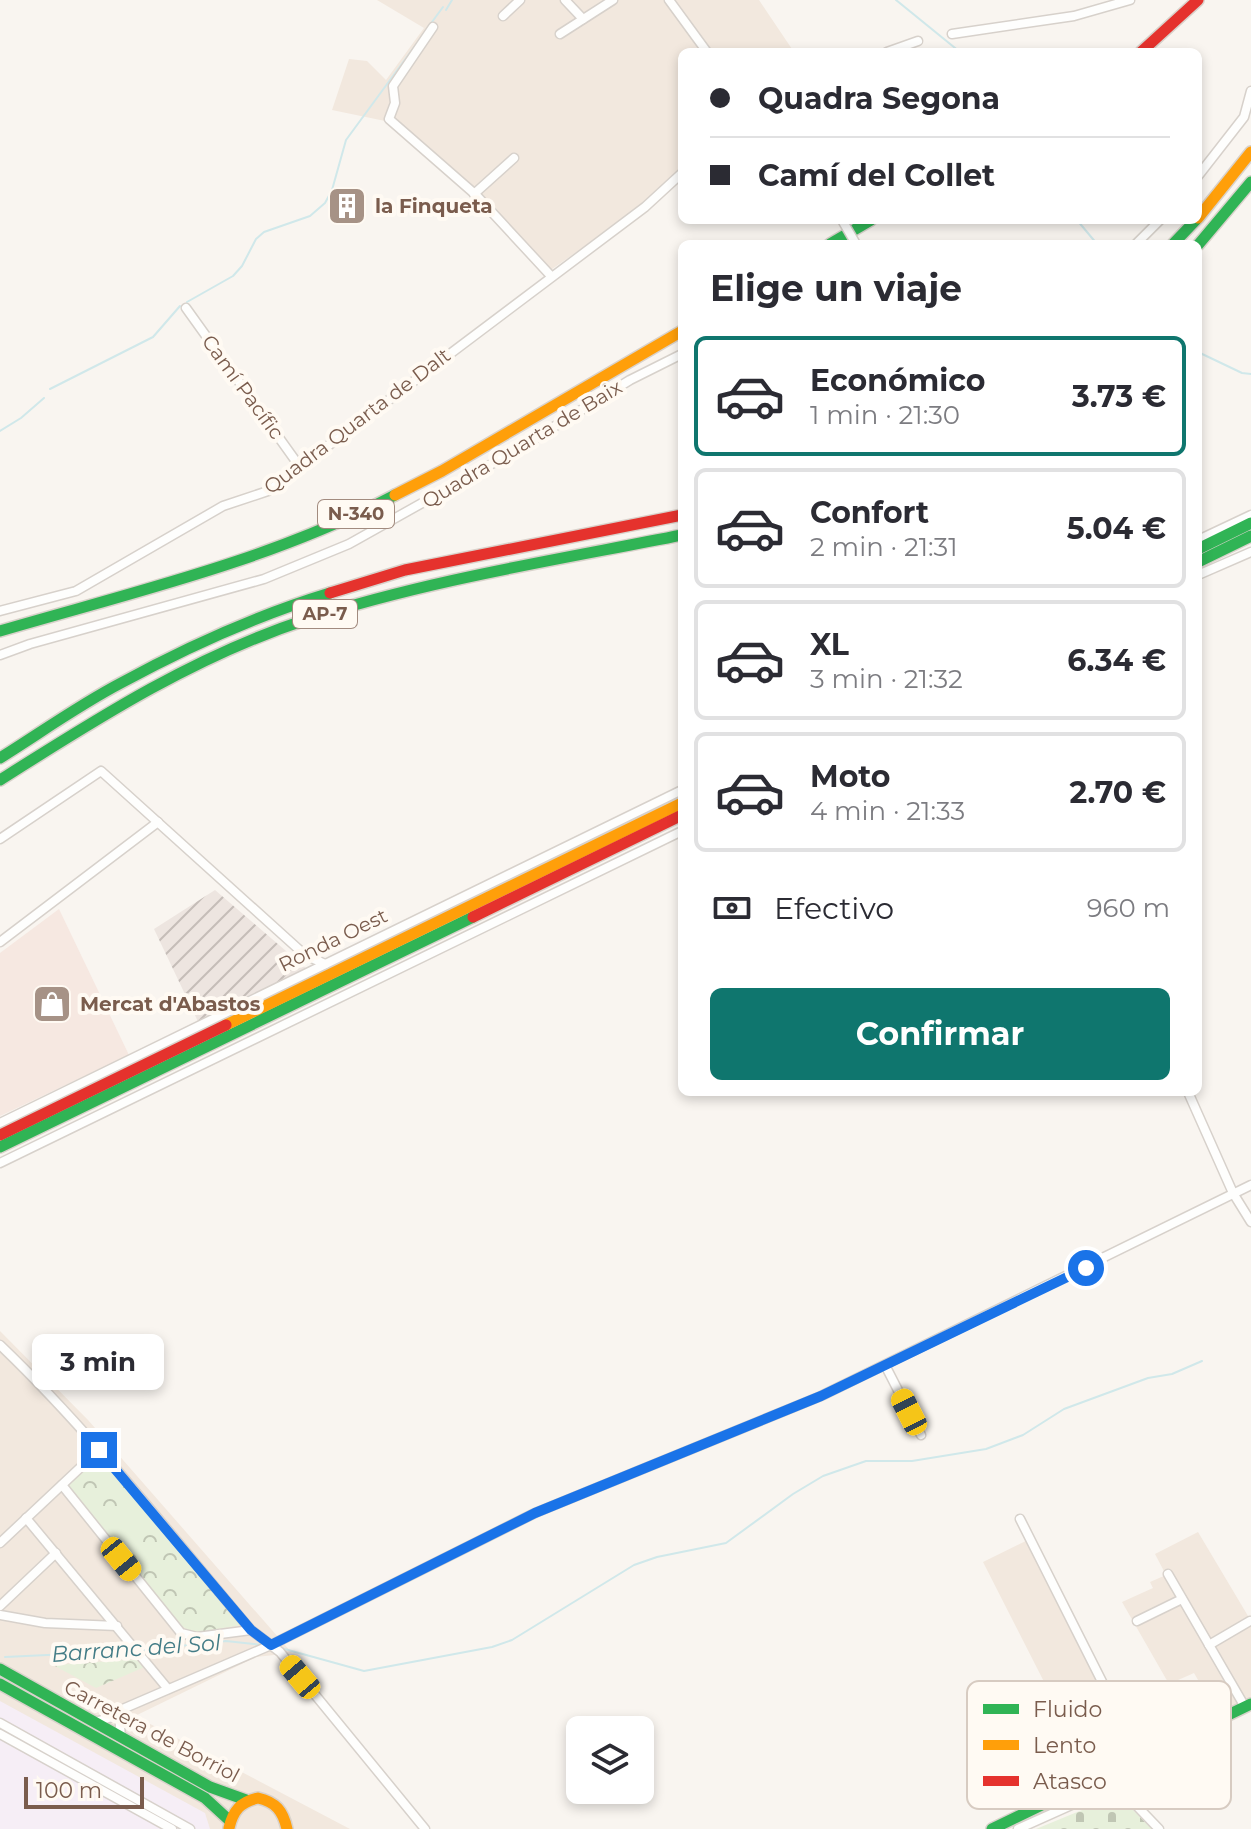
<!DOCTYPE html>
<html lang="es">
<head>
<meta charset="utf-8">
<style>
	:root { --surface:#fff; --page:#f7f7f7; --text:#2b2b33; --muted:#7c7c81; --line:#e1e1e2; --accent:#0f766e }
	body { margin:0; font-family:Montserrat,sans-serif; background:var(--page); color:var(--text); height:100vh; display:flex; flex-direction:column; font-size:30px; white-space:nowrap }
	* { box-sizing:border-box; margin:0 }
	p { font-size:26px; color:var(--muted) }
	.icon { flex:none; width:44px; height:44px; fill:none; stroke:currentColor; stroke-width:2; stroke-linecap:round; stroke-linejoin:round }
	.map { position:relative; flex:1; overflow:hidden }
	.sheet { position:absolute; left:678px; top:240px; width:524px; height:856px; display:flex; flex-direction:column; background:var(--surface); border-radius:12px; box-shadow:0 4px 12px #0003 }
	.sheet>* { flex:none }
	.banner { position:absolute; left:678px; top:48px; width:524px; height:176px; border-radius:12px; box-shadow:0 4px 12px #0003; display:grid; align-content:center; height:176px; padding:0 32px; background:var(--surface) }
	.fabs { position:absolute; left:566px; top:1716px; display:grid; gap:16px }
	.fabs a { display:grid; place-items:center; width:88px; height:88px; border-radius:12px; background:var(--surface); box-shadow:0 4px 12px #0003; font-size:40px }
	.scale { position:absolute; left:24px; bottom:20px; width:120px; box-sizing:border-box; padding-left:8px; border:4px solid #7a5c4d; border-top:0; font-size:22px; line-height:28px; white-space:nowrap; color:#7a5c4d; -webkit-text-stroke:6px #fffaf3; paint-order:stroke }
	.end { position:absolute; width:36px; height:36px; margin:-18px; border:10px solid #1a73e8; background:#fff; box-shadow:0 0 0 4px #fff }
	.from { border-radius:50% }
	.bubble { position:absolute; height:56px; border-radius:12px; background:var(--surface); box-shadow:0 4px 12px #0003; font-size:26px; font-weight:700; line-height:56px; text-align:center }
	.car { position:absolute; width:24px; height:48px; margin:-24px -12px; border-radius:10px; box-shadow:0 0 6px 2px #0007; background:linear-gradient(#f5c518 24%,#345 0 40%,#f5c518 0 76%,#345 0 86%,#f5c518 0) }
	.banner b { display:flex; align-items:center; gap:28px; height:76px; font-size:30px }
	.banner b+b { border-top:2px solid var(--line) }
	.banner i { width:20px; height:20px; background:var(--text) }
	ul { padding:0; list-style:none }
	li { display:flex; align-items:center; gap:24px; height:120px; margin:0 16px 12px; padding:0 16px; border:4px solid var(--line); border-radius:12px }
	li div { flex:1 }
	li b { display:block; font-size:30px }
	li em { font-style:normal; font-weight:700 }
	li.selected { border-color:var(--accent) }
	li>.icon { width:72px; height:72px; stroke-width:1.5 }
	h2 { padding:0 32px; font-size:36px; line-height:96px }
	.pay { display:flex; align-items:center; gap:20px; height:88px; padding:0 32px; font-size:30px }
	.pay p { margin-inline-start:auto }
	.button { display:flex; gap:16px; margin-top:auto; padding:16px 32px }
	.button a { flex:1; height:92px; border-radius:12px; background:var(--accent); color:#fff; font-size:32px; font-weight:700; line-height:92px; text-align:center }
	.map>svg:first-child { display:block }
	.residential { fill:#f2e8de }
	.commercial { fill:#f6e8e1 }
	.industrial { fill:url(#industrial-furrows) }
	.education { fill:#f6eef6 }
	.cemetery { fill:url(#cemetery-stones) }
	.park { fill:url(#park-crowns) }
	.pitch { fill:#e7f0db }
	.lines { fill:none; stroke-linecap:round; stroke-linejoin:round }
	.stream { stroke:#d0e8ea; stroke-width:2 }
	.street-casing { stroke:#d7d1cb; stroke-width:11 }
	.fast-casing { stroke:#d9d2cb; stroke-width:14 }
	.slow-casing { stroke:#d9d2cb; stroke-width:14 }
	.jam-casing { stroke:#d9d2cb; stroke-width:14 }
	.street { stroke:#fefefd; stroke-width:8 }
	.fast { stroke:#30b455; stroke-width:11 }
	.slow { stroke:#ff9f0a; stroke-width:11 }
	.jam { stroke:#e5322d; stroke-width:11 }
	.street-bridge-casing { stroke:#d7d1cb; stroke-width:11; stroke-linecap:butt }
	.street-bridge { stroke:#fefefd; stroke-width:8 }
	.route { stroke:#1a73e8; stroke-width:10 }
	.labels { text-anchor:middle; stroke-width:8; stroke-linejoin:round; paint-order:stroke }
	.shield { fill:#fffaf3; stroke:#a28b7f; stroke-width:2 }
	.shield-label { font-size:18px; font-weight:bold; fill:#7a5c4d }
	.poi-label { font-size:20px; font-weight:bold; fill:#7a5c4d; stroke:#fffaf3; text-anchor:start }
	.street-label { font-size:20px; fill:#7a5c4d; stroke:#fffaf3 }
	.water-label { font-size:22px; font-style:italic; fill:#437c86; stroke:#fffaf3 }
	.key { fill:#fffaf3; stroke:#d7cbc1; stroke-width:2 }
	.key-label { font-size:22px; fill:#7a5c4d }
</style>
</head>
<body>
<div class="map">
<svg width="1251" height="1829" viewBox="0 0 1251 1829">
	<defs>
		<pattern id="industrial-furrows" width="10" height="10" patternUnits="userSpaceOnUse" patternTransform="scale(2)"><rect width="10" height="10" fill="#ede5e0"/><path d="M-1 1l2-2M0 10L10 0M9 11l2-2" fill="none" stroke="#c5bdb8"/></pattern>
		<pattern id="cemetery-stones" width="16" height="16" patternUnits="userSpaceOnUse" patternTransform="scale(2)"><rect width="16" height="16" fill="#e7f0db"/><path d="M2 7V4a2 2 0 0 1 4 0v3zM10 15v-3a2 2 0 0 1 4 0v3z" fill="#c0c6b4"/></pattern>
		<pattern id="park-crowns" width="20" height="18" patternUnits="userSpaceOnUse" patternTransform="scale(2)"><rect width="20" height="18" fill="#e7f0db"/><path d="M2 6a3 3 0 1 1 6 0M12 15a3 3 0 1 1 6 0" fill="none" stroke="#c0c6b4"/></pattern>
	</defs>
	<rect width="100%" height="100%" fill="#f9f5f0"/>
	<g class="residential">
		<path d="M377,0H759L794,52H682V178L545,274L470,192L385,121L332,110L349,59L367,61L386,80L424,28Z"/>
		<path d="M0,1331L88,1420L292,1653L256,1657L135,1716L350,1829H0Z"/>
		<path d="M1198,1532L1251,1621V1699L1218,1714L1194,1673L1169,1684L1122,1602L1153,1588L1150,1582L1166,1575L1155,1554Z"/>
		<path d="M1032,1538L1118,1708L1163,1689L1171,1707L1183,1702L1196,1724L1078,1781L1055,1730L1066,1725L983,1562Z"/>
	</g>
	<path class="commercial" d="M59,909L129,1055L0,1116V953Z"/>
	<path class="industrial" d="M215,890L307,969V979L202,1030L154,929Z"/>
	<path class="education" d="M0,1701L205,1813L210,1829H0Z"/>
	<path class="cemetery" d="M1116,1796H1119L1152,1829H1036Z"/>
	<g class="park">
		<path d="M99,1457L241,1625L193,1633L180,1625L67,1486Z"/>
		<path d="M140,1659L147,1666L96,1688L53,1665Z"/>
	</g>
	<path class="pitch" d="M131,1512L144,1528L119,1549L105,1533Z"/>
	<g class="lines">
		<g class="stream">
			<path d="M896,0L960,52"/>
			<path d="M446,10L452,0"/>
			<path d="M429,26L443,7"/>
			<path d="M1077,220L1097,244"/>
			<path d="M187,302L233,276L242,266L256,239L264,232L310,216L325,203L332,190L346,140L426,31"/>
			<path d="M1198,352L1242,373L1251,374"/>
			<path d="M50,389L153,337L180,306"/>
			<path d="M0,431L21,418L44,398"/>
			<path d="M281,1648L364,1671L492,1647L512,1640L634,1565L657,1557L726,1543L793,1494L823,1476L866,1461H912L986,1449L1023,1435L1064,1409L1148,1378L1172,1374L1202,1361"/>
			<path d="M142,1650L226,1641L263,1645"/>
			<path d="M5,1657L132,1651"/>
		</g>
		<defs>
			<g id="street">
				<path d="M565,0L583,19"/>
				<path d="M669,0L707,52"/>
				<path d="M503,16L520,0"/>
				<path d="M433,27L393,86L395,103L389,119L476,195L551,276"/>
				<path d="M560,34L613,0"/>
				<path d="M952,34L1074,16L1130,0"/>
				<path d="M887,52L918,41"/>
				<path d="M1198,176L1244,117L1251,91"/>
				<path d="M474,194L514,158"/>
				<path d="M1136,244L1160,220"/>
				<path d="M186,308L300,467"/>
				<path d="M1198,540L1251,515"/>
				<path d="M1198,575L1251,552"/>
				<path d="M0,611L76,591L223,506L268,491L645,207L682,173"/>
				<path d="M0,655L30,644L264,579L349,544L513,452L630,380L682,354"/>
				<path d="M0,839L101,771L305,955L325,964"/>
				<path d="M0,942L158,822"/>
				<path d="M1188,1092L1233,1193L1251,1222"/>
				<path d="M0,1123L682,790"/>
				<path d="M0,1163L682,831"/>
				<path d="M0,1345C91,1432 170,1534 251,1630L280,1652L425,1829"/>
				<path d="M885,1365L921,1435"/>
				<path d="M62,1485L181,1633L197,1637L251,1630"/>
				<path d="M26,1518L168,1689"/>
				<path d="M1020,1519L1140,1757"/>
				<path d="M0,1543L99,1450"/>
				<path d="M1168,1574L1245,1707"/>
				<path d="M0,1606L56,1553"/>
				<path d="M0,1615L45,1623L117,1626"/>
				<path d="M1137,1621L1182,1599"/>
				<path d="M1209,1645L1250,1621"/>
				<path d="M1140,1702L1163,1746"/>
				<path d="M119,1715L121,1737"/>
				<path d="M95,1722L119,1715L125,1708L271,1645L535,1513L821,1396L1251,1185"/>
				<path d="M0,1723L190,1829"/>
				<path d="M0,1734L172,1829"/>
				<path d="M1106,1774L1159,1829"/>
				<path d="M1018,1829L1116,1785"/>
			</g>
			<g id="fast">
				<path d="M830,244L871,220"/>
				<path d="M1173,244L1196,220"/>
				<path d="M1198,245L1251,182"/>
				<path d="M1198,549L1251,523"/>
				<path d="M1198,562L1251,536"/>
				<path d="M0,631C133,592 272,560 395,495"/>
				<path d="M0,758C40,733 79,705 121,683C187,647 258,615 330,593"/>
				<path d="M0,780C98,718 193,657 305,620C427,580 556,560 682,535"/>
				<path d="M0,1147L473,917"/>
				<path d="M0,1669L210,1787L246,1800"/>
				<path d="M0,1684L205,1798L230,1821"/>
				<path d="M992,1829L1251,1704"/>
			</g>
			<g id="slow">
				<path d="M1198,218L1251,152"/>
				<path d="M395,495L442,471L682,331"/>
				<path d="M226,1025L682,803"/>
				<path d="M229,1828C233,1811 240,1802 258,1798C276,1802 283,1811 287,1829"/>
			</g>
			<g id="jam">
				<path d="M1141,52L1198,0"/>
				<path d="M330,593L405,570L682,515"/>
				<path d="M473,917L682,815"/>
				<path d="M0,1135L226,1025"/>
			</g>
		</defs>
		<use href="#street" class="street-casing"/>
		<use href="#fast" class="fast-casing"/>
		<use href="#slow" class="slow-casing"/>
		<use href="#jam" class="jam-casing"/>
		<use href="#street" class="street"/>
		<use href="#fast" class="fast"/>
		<use href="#slow" class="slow"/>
		<use href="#jam" class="jam"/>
		<defs>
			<path id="street-bridge" d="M842,220L856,244"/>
		</defs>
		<use href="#street-bridge" class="street-bridge-casing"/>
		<use href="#street-bridge" class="street-bridge"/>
	</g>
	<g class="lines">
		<path class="route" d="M99,1450L251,1630L271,1645L535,1513L821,1396L1086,1268"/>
	</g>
	<defs>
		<symbol id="building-square" viewBox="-11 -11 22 22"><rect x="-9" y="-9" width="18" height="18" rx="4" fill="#a69286" stroke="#fffaf3"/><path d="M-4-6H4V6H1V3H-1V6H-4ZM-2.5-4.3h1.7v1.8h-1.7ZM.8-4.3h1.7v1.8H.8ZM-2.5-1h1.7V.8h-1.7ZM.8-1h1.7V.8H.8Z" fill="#fff"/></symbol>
		<symbol id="shop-square" viewBox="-11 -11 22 22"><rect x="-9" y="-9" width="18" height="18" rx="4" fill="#a69286" stroke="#fffaf3"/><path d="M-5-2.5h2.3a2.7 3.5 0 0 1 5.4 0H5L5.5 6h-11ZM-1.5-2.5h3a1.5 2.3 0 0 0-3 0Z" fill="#fff"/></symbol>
	</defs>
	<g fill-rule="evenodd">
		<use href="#building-square" x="325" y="184" width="44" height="44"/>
		<use href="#shop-square" x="30" y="982" width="44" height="44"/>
	</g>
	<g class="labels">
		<g class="shield">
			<rect x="318" y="500" width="76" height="28" rx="6"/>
			<rect x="293" y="600" width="64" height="28" rx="6"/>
		</g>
		<g class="shield-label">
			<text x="356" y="520">N-340</text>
			<text x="325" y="620">AP-7</text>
		</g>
		<g class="poi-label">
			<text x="375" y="213">la Finqueta</text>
			<text x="80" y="1011">Mercat d'Abastos</text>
		</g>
		<g class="street-label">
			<text transform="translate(243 387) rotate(54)" y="7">Camí Pacífic</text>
			<text transform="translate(357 421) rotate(-37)" y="7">Quadra Quarta de Dalt</text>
			<text transform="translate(522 444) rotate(-31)" y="7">Quadra Quarta de Baix</text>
			<text transform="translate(333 940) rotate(-26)" y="7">Ronda Oest</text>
			<text transform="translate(152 1731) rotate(28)" y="7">Carretera de Borriol</text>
		</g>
		<g class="water-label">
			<text transform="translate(136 1648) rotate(-4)" y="8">Barranc del Sol</text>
		</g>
	</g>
	<rect x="967" y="1681" width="264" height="128" rx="12" class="key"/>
	<rect x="983" y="1704" width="36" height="10" fill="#30b455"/>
	<rect x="983" y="1740" width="36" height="10" fill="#ff9f0a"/>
	<rect x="983" y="1776" width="36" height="10" fill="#e5322d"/>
	<g class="key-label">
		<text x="1033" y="1717">Fluido</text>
		<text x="1033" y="1753">Lento</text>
		<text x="1033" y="1789">Atasco</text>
	</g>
</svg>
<div class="fabs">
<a><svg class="icon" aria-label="layers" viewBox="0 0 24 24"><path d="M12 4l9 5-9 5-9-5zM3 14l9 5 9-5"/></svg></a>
</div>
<div class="scale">100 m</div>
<i class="end from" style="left:1086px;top:1268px"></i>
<i class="end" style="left:99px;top:1450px"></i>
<div class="bubble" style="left:32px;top:1334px;width:132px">3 min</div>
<i class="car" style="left:909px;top:1412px;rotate:333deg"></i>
<i class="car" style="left:121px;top:1559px;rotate:141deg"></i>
<i class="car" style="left:300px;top:1677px;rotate:320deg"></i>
<div class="banner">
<b><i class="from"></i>Quadra Segona</b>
<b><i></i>Camí del Collet</b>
</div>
<section class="sheet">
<h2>Elige un viaje</h2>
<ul>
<li class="selected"><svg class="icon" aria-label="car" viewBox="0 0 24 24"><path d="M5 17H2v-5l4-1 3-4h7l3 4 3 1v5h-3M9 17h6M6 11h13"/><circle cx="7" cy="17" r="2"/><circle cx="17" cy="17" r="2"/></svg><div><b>Económico</b><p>1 min · 21:30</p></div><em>3.73 €</em></li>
<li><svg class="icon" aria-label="car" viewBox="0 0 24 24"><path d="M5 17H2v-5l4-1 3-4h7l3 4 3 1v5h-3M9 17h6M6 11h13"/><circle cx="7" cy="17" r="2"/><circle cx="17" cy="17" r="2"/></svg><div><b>Confort</b><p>2 min · 21:31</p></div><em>5.04 €</em></li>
<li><svg class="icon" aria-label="car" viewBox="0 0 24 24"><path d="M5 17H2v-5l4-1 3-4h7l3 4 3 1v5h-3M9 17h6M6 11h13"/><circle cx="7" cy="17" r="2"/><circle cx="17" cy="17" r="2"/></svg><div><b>XL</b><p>3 min · 21:32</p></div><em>6.34 €</em></li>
<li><svg class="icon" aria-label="car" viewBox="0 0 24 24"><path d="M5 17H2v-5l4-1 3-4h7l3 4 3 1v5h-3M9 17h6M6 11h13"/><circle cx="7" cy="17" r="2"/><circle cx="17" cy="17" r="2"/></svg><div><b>Moto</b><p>4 min · 21:33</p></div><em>2.70 €</em></li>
</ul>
<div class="pay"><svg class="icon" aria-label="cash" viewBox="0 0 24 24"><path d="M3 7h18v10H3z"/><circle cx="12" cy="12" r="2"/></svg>Efectivo<p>960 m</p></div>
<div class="button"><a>Confirmar</a></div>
</section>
</div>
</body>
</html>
